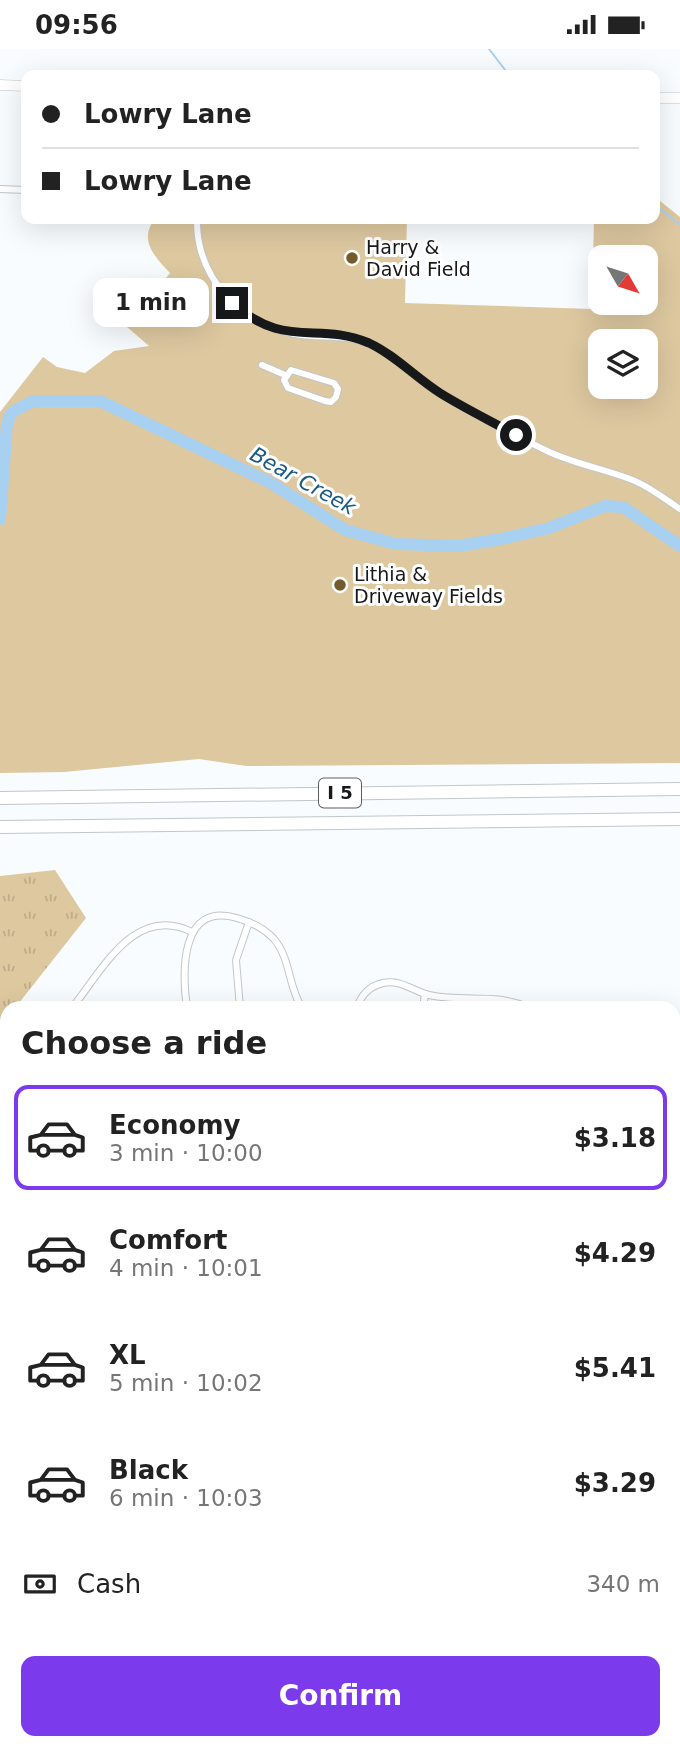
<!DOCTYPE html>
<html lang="en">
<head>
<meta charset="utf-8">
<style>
	:root { --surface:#fff; --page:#f2f2f2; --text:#222; --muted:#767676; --line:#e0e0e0; --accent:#7c3aed }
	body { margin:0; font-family:"DejaVu Sans",sans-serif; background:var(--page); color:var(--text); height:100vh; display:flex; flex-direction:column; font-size:26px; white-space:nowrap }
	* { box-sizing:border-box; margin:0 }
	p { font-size:23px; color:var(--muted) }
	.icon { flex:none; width:38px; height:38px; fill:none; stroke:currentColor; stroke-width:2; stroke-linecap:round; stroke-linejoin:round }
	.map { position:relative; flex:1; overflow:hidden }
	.side { position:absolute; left:0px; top:952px; width:681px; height:749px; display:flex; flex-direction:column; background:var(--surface); border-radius:21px 21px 0 0; box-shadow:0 7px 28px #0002 }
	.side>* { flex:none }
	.hud { position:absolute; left:21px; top:21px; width:639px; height:154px; border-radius:14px; box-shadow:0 7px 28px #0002; display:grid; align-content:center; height:154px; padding:0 21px; background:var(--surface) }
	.needle { width:46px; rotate:129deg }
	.fabs { position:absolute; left:588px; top:196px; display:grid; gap:14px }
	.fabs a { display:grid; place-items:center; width:70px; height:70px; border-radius:14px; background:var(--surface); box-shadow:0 7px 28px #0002; font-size:35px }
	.end { position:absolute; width:32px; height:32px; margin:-16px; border:9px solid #161819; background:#fff; box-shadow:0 0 0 4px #fff }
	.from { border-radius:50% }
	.bubble { position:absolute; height:49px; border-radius:14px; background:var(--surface); box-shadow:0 7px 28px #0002; font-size:23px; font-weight:800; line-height:49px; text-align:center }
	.hud b { display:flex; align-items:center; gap:24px; height:66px; font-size:26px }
	.hud b+b { border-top:2px solid var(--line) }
	.hud i { width:18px; height:18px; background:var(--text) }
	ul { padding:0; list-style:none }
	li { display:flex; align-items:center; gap:21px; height:105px; margin:0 14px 10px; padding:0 7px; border:4px solid transparent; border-radius:14px }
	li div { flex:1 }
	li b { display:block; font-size:26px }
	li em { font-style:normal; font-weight:800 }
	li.on { border-color:var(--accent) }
	li>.icon { width:63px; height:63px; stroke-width:1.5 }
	h2 { padding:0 21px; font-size:32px; line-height:84px }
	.pay { display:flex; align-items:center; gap:18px; height:77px; padding:0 21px; font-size:26px }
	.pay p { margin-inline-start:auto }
	.button { display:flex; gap:14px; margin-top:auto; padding:14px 21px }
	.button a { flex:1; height:80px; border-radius:14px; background:var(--accent); color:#fff; font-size:28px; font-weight:800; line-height:80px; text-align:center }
	.status { display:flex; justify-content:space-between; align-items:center; height:49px; padding:0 35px; background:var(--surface); direction:ltr }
	.status svg { height:19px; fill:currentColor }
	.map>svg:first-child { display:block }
	.grass { fill:url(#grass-tufts) }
	.green { fill:#ddc8a0; fill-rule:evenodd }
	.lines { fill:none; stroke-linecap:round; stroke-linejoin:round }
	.stream { stroke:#a7d0f1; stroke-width:2 }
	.river { stroke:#a7d0f1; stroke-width:12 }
	.minor-casing { stroke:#c1c6ca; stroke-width:8 }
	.primary-casing { stroke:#c1c6ca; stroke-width:11 }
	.motorway-casing { stroke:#c1c6ca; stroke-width:14 }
	.minor { stroke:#fff; stroke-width:6 }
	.primary { stroke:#fff; stroke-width:10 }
	.motorway { stroke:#fff; stroke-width:12 }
	.route { stroke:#161819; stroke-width:9 }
	.poi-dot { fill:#735b2b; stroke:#fff; stroke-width:2.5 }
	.labels { text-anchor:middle; stroke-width:6; stroke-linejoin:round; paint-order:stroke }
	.shield { fill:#fff; stroke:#5c5d5e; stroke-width:2 }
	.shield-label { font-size:18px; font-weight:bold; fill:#161819 }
	.poi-label { font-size:19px; fill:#161819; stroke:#fff; text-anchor:start }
	.water-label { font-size:21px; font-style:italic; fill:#195b84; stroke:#fff }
</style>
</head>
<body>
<div class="status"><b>09:56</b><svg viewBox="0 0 49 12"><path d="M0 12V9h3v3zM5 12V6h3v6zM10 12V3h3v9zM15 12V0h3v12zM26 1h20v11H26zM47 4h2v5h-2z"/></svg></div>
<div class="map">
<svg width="680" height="1701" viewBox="0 0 680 1701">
	<defs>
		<pattern id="grass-tufts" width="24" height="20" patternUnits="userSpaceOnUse" patternTransform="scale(1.75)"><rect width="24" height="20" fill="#ddc8a0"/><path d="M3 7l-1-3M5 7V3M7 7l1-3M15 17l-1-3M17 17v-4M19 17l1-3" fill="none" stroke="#bdab89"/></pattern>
	</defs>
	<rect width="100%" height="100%" fill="#f8fcfe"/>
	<g class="grass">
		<path d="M55,821L86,869L15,959H7V969L0,978V827Z"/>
		<path d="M0,1358L7,1361V1694H288L292,1701H0Z"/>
	</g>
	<path class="green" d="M655,148L680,168V714L246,717L199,710L64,723L0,724V363L43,308L57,318L85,324L114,302L149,297L127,278L170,224C155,208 138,191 155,170H407L405,254L592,260L594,170H654ZM600,208H646V254H600ZM600,292H646V338H600Z"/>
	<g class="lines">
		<g class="stream">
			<path d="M489,0L509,26"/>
			<path d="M654,155L680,176"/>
		</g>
		<path class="river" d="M0,470L7,374L12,363L33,352H100L271,434L345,481L396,495L458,497L501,490L549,479L605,457L623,458L680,497"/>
		<defs>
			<g id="minor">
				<path d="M0,140L26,141"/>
				<path d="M197,170C196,227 239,275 295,285C322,290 347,284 373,296C396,308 416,328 437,342C471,364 509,383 545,401C573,415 606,420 635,432C651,439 665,450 680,460"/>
				<path d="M262,316L285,326"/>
				<path d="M291,321L334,334L338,340L336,348L331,353L325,352L288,339L284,331Z"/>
				<path d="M72,959C103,920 135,855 192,883"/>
				<path d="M187,959C182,923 180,852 237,869C251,873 264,879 274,890C291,910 288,938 302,959"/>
				<path d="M240,959L236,911L249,873"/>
				<path d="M357,959C361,946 370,937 383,934C400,930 413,942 429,946C465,954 494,943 530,959"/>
				<path d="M423,959L425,945"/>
				<path d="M7,1039V1043"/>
				<path d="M674,1056L680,1059"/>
				<path d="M674,1105L680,1108"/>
				<path d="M674,1170L680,1172"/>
				<path d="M674,1222L680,1219"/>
				<path d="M674,1256L680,1260"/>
				<path d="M674,1500L677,1453"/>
				<path d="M674,1550L680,1557"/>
			</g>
			<g id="primary">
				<path d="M0,36L26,37"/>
				<path d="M654,49H680"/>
			</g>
			<g id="motorway">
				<path d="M0,749L680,740"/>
				<path d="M0,778L680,770"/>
			</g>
		</defs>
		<use href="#minor" class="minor-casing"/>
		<use href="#primary" class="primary-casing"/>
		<use href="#motorway" class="motorway-casing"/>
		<use href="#minor" class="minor"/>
		<use href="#primary" class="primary"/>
		<use href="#motorway" class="motorway"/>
	</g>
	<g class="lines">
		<path class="route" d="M232,254C285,301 317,272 369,294C395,306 416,329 440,344C464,359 491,372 516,386"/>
	</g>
	<g class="poi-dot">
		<circle cx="352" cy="209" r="7"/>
		<circle cx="340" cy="536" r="7"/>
	</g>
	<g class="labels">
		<rect class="shield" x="319" y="729.5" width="42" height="29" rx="5"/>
		<g class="shield-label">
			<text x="340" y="750">I 5</text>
		</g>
		<g class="poi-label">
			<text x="366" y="205">Harry &amp;<tspan x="366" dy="22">David Field</tspan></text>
			<text x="354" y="532">Lithia &amp;<tspan x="354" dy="22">Driveway Fields</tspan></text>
		</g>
		<g class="water-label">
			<text transform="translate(303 432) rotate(29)" y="7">Bear Creek</text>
		</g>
	</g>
</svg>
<div class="fabs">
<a><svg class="needle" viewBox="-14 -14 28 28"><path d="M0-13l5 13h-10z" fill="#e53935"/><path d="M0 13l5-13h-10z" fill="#767676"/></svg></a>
<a><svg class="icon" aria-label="layers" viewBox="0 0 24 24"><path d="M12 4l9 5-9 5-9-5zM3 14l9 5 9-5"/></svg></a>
</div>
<i class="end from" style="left:516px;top:386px"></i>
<i class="end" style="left:232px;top:254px"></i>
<div class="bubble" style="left:93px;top:229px;width:116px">1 min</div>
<div class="hud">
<b><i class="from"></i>Lowry Lane</b>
<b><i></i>Lowry Lane</b>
</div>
<section class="side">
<h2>Choose a ride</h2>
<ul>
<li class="on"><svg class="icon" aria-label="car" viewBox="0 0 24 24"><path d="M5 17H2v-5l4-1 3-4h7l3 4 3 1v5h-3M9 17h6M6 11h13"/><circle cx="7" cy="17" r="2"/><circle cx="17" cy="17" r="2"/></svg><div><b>Economy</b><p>3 min · 10:00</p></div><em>$3.18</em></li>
<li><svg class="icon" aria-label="car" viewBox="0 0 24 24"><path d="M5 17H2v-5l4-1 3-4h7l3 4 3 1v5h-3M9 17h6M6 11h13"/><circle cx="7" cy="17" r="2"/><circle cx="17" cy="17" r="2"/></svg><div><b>Comfort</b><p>4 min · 10:01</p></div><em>$4.29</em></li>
<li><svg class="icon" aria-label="car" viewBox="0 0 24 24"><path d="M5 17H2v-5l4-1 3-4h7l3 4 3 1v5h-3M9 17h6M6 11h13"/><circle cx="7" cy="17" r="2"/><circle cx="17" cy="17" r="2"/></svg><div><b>XL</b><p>5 min · 10:02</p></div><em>$5.41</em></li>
<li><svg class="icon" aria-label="car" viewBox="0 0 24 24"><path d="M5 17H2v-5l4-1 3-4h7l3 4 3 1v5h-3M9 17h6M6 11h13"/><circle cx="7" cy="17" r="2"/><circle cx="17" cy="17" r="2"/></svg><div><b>Black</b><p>6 min · 10:03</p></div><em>$3.29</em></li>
</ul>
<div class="pay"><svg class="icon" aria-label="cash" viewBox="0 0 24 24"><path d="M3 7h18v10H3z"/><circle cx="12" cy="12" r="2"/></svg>Cash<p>340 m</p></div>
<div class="button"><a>Confirm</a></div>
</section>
</div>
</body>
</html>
